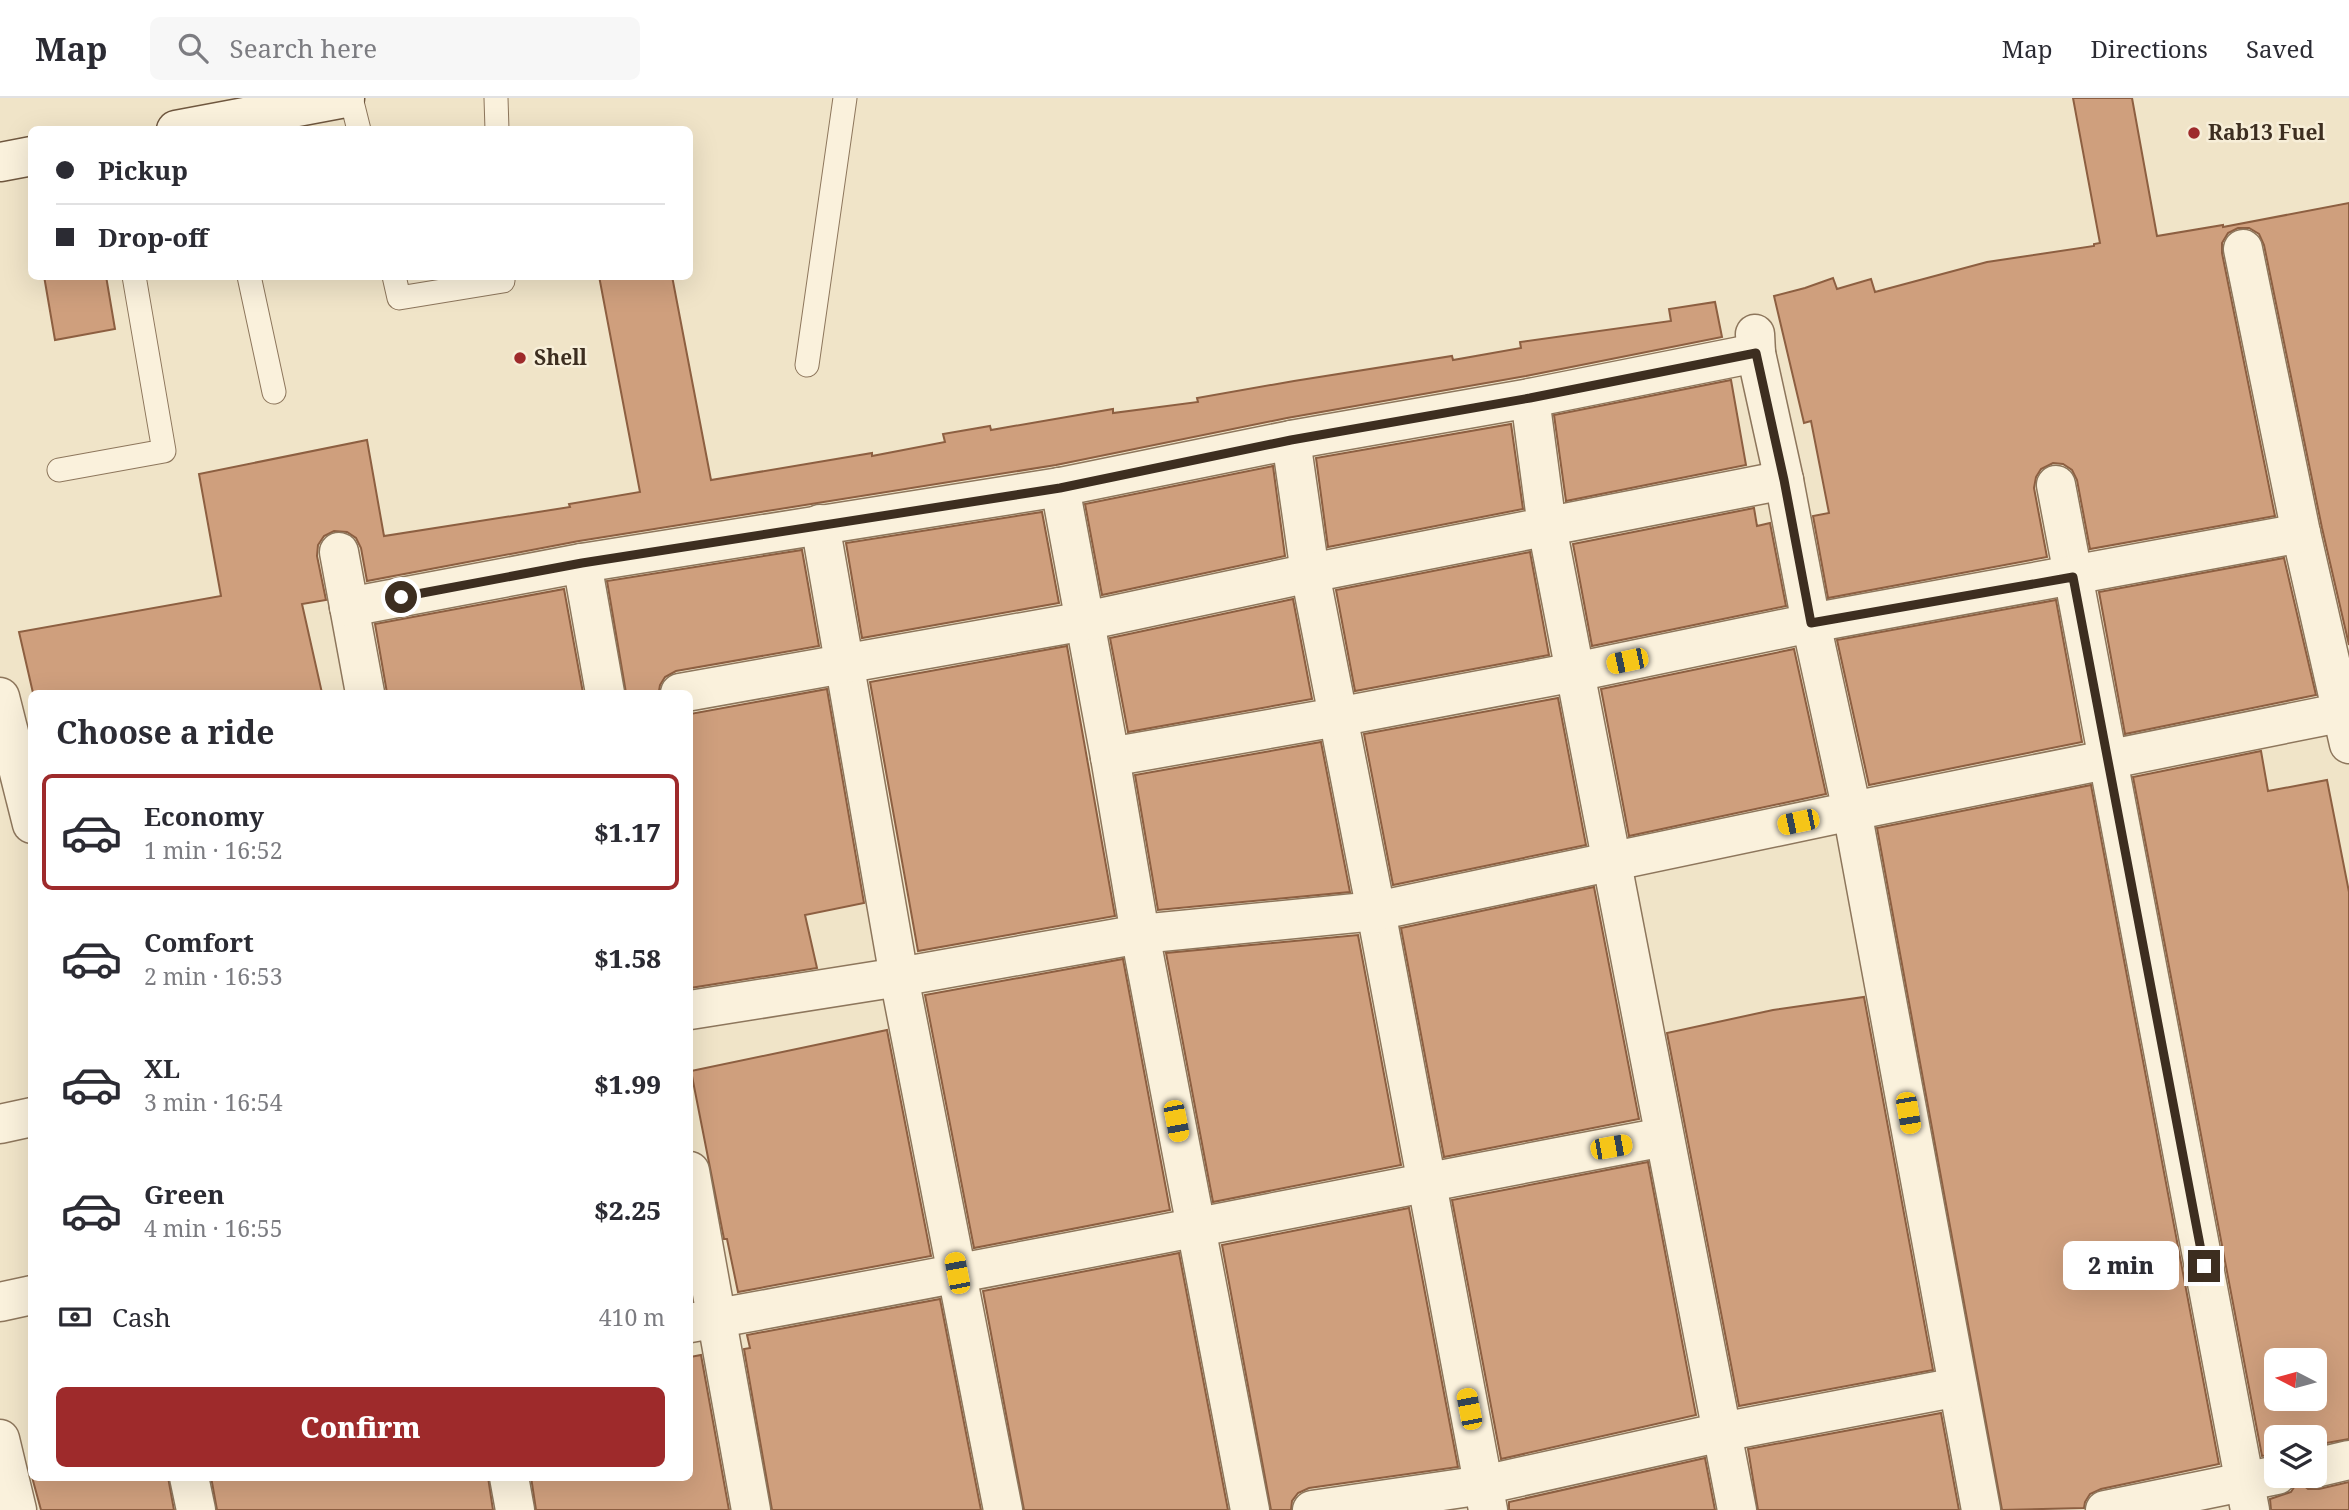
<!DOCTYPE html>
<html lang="en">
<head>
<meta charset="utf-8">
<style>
	:root { --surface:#fff; --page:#f7f7f7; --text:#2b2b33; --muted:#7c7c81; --line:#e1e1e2; --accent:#9e2a2b }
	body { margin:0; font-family:"Noto Serif",serif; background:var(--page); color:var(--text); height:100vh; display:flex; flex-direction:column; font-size:26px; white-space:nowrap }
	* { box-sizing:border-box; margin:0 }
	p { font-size:23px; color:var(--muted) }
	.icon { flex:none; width:38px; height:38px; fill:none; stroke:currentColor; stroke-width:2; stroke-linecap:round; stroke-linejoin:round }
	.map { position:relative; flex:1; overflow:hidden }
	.sheet { position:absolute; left:28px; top:592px; width:665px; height:791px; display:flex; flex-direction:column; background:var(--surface); border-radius:10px; box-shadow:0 7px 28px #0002 }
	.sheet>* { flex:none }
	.top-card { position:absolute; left:28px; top:28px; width:665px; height:154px; border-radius:10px; box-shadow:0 7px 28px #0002; display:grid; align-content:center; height:154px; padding:0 28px; background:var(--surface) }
	.needle { width:46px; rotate:276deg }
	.buttons { position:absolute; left:2264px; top:1250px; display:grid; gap:14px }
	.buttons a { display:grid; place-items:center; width:63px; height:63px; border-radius:10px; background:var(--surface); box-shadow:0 7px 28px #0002; font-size:35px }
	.end { position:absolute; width:32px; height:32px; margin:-16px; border:9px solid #3d2e20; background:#fff; box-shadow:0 0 0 4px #fff }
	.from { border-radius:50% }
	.bubble { position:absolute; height:49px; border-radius:10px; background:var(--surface); box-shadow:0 7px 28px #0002; font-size:23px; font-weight:800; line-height:49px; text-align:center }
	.car { position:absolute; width:21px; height:42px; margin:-21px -10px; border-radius:9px; box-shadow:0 0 5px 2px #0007; background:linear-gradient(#f5c518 24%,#345 0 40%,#f5c518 0 76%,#345 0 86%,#f5c518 0) }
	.top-card b { display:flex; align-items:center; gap:24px; height:66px; font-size:26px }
	.top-card b+b { border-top:2px solid var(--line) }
	.top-card i { width:18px; height:18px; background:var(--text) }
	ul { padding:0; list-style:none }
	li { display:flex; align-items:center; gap:21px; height:116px; margin:0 14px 10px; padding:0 14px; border:4px solid transparent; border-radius:10px }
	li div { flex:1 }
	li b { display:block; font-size:26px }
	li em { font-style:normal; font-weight:800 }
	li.selected { border-color:var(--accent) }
	li>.icon { width:63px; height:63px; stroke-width:1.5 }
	h2 { padding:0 28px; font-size:32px; line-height:84px }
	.pay { display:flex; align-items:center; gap:18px; height:77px; padding:0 28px; font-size:26px }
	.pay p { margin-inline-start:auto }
	.action { display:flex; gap:14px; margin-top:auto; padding:14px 28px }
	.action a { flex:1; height:80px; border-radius:10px; background:var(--accent); color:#fff; font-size:28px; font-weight:800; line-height:80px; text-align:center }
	header { display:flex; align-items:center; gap:42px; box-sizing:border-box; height:98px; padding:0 35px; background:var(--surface); border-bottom:2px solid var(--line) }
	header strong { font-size:33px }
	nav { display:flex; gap:38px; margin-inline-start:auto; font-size:24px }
	.search { width:490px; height:63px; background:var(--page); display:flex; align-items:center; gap:18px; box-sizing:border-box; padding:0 24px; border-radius:10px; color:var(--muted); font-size:26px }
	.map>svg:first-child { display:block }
	.building { fill:#cf9f7d; stroke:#8d5f41; stroke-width:2; fill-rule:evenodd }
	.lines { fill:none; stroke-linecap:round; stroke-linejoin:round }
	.lane-casing { stroke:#8d765c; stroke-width:25 }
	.street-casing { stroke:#8d765c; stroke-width:41 }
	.secondary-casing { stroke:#6f573f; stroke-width:41 }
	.lane { stroke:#faf1dc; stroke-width:23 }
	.street { stroke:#faf1dc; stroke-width:38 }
	.secondary { stroke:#faf1dc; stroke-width:38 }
	.route { stroke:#3d2e20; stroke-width:9 }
	.poi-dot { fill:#9e2a2b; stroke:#f7eed8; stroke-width:2.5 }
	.labels { text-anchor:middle; stroke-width:5; stroke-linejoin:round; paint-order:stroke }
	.poi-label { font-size:21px; font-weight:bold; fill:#3d2e20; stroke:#f7eed8; text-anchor:start }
</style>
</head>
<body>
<header>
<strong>Map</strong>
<div class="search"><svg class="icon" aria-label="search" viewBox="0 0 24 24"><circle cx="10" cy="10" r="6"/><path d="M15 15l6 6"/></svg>Search here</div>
<nav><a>Map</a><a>Directions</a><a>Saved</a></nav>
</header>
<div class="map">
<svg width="2349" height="1412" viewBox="0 0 2349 1412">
	<rect width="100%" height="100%" fill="#f0e4c8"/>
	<g class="building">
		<path d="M2073,0H2132L2157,138L2223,127V129L2349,105V547L2322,430L2264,147L2259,136L2249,130H2238L2228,135L2222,145V155L2275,418L2090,451L2077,382L2072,372L2063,366L2053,365L2041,371L2036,379L2034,390L2047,459L1828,500L1813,418L1829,415L1811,323L1804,325L1774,198L1805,190L1833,180L1837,191L1871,181L1875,194L1987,164L2094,148V146L2100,145Z"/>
		<path d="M44,178H106L115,231L55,242Z"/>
		<path d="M599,178H672L711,382L872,355V358L945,344L943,336L990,328L991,332L1113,311V315L1198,304L1197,300L1294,283L1452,258L1453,262L1521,250L1520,244L1671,223L1669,211L1715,204L1722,239L1526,278L1287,320L1056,367L579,443L367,483L361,450L356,440L347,434L334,433L324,438L318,447L317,458L326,502L302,506L322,595H33L19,534L221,498L199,376L367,342L384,438L570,409L569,406L640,394Z"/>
		<path d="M1731,282L1746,367L1566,403L1554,317Z"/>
		<path d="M1511,326L1523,411L1328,449L1316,360Z"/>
		<path d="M1273,368L1285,458L1102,497L1085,406Z"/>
		<path d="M1754,410L1757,428L1770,425L1786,508L1592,548L1573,446Z"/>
		<path d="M1042,414L1059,505L862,540L846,445Z"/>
		<path d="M802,452L819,548L676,573L665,579L660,587L659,593L626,595L607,483Z"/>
		<path d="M1530,454L1549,557L1355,593L1336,492Z"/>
		<path d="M2284,460L2316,597L2125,636L2099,494Z"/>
		<path d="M564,491L583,595H387L375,526Z"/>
		<path d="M1293,501L1312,601L1128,634L1110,540Z"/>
		<path d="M2056,502L2082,644L1869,687L1837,542Z"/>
		<path d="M1067,548L1115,818L918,853L870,584Z"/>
		<path d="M1794,551L1826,696L1629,738L1601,591Z"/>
		<path d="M827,591L864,805L805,817L817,870L690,890V616Z"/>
		<path d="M1558,600L1586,747L1393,787L1364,636Z"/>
		<path d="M1321,644L1350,794L1158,812L1135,677Z"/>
		<path d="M2261,653L2268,693L2327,682L2349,794V1341L2315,1347V1339H2277V1356L2262,1358L2133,679ZM2277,1262H2315V1300H2277Z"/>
		<path d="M2091,687L2219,1366L2101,1391L2090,1396L2085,1404L2084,1410L2002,1412L1877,730Z"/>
		<path d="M1594,789L1639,1021L1444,1059L1401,830Z"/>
		<path d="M1358,837L1401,1067L1213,1104L1166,855Z"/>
		<path d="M1123,861L1170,1112L974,1150L925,897Z"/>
		<path d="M1864,899L1933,1272L1739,1308L1667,935L1773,912Z"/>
		<path d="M887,932L931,1158L738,1194L727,1141H724L691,973Z"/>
		<path d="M1648,1064L1696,1317L1501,1361L1452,1102Z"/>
		<path d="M1409,1110L1458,1369L1309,1390L1298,1395L1292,1403L1291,1412H1271L1222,1147Z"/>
		<path d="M1179,1155L1228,1412H1024L983,1193Z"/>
		<path d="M940,1201L981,1412H772L744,1251L750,1250L747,1237Z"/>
		<path d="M701,1257L729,1412H536L531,1379H690V1259Z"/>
		<path d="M1941,1315L1959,1412H1758L1748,1351Z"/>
		<path d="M1705,1360L1715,1412H1509V1404Z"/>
		<path d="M32,1379H168L174,1412H41Z"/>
		<path d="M211,1379H488L493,1412H217Z"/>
		<path d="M2298,1383L2308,1391H2319L2349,1384V1412H2271L2270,1401L2291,1394Z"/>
	</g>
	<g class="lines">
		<defs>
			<g id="lane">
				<path d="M351,0L359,32"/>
				<path d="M496,0L497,32"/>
				<path d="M249,178L274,294"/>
				<path d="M394,178L399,200L503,183V178"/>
				<path d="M807,267L845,0"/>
				<path d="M59,372L164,353L134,178"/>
			</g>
			<g id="street">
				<path d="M2243,151L2301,435L2349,646"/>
				<path d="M1755,236L1756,255L1784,382L1811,525L1852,713L1981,1412"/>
				<path d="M1530,300L1547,429L1737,1412"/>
				<path d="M1291,342L1310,475L1376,813L1488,1412"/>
				<path d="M2056,387L2250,1412"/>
				<path d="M1060,389L1110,659L1140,836L1250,1412"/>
				<path d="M820,426L899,879L1003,1412"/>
				<path d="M339,454L365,595"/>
				<path d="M582,465L605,595"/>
				<path d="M349,509L582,465L1060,389L1291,342L1530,300L1756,255"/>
				<path d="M680,595L1085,523L1310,475L1784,382"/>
				<path d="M0,599L32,726"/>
				<path d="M1110,659L1337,619L1575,574L1811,525L2301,435"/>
				<path d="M690,912L899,879L1140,836L1376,813L1852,713L2349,613"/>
				<path d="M0,1026L32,1019"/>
				<path d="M690,1073L751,1412"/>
				<path d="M0,1204L32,1197"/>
				<path d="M690,1225C1015,1167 1339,1100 1664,1039"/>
				<path d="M0,1341L17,1412"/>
				<path d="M2315,1370L2349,1362"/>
				<path d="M189,1379L196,1412"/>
				<path d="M509,1379L515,1412"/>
				<path d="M1312,1412L1483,1387L1722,1334L1958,1289"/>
				<path d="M2105,1412L2277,1377"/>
			</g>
			<g id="secondary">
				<path d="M176,32L345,0"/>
				<path d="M0,64L32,58"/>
			</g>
		</defs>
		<use href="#lane" class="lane-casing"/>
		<use href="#street" class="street-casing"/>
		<use href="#secondary" class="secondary-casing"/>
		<use href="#lane" class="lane"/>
		<use href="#street" class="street"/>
		<use href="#secondary" class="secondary"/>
	</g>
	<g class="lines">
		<path class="route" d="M401,499L582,465L1060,390L1291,342L1530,300L1756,255L1784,382L1811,525L2073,479L2204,1168"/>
	</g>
	<g class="poi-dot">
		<circle cx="2194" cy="35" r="7"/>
		<circle cx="520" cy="260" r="7"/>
	</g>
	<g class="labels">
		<g class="poi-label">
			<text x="2208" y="42">Rab13 Fuel</text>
			<text x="534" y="267">Shell</text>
		</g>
	</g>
</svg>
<div class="buttons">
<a><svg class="needle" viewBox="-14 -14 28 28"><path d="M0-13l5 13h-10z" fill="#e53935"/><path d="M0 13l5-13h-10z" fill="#7c7c81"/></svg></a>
<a><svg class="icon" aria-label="layers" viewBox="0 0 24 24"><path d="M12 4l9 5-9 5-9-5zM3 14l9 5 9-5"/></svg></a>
</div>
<i class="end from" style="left:401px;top:499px"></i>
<i class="end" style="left:2204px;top:1168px"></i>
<div class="bubble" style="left:2063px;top:1143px;width:116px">2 min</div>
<i class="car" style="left:1627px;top:563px;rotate:258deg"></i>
<i class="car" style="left:1798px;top:724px;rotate:258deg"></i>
<i class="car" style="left:1908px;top:1015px;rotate:170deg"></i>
<i class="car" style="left:1176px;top:1023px;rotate:169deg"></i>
<i class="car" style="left:1611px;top:1049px;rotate:80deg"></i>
<i class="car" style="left:957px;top:1175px;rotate:349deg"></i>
<i class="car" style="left:1469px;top:1311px;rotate:349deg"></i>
<div class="top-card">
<b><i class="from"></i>Pickup</b>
<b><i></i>Drop-off</b>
</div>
<section class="sheet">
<h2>Choose a ride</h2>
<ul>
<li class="selected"><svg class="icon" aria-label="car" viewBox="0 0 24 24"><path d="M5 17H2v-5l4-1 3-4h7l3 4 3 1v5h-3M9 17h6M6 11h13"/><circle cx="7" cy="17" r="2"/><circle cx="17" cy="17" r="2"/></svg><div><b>Economy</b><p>1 min · 16:52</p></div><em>$1.17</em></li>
<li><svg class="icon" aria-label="car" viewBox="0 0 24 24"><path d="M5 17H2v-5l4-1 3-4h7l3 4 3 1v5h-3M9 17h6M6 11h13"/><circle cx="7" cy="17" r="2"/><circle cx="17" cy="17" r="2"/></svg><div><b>Comfort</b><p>2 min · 16:53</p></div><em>$1.58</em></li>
<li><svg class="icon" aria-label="car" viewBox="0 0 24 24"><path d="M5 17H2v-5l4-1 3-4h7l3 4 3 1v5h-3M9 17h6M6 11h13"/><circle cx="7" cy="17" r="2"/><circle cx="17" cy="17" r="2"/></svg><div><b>XL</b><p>3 min · 16:54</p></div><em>$1.99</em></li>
<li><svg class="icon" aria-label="car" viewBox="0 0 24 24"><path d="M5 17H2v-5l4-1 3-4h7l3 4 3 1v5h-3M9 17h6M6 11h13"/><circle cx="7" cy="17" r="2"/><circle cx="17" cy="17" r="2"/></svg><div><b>Green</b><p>4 min · 16:55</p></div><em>$2.25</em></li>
</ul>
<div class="pay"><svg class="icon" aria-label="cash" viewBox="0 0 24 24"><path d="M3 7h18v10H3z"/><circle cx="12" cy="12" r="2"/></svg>Cash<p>410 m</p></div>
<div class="action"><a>Confirm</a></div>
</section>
</div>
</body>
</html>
